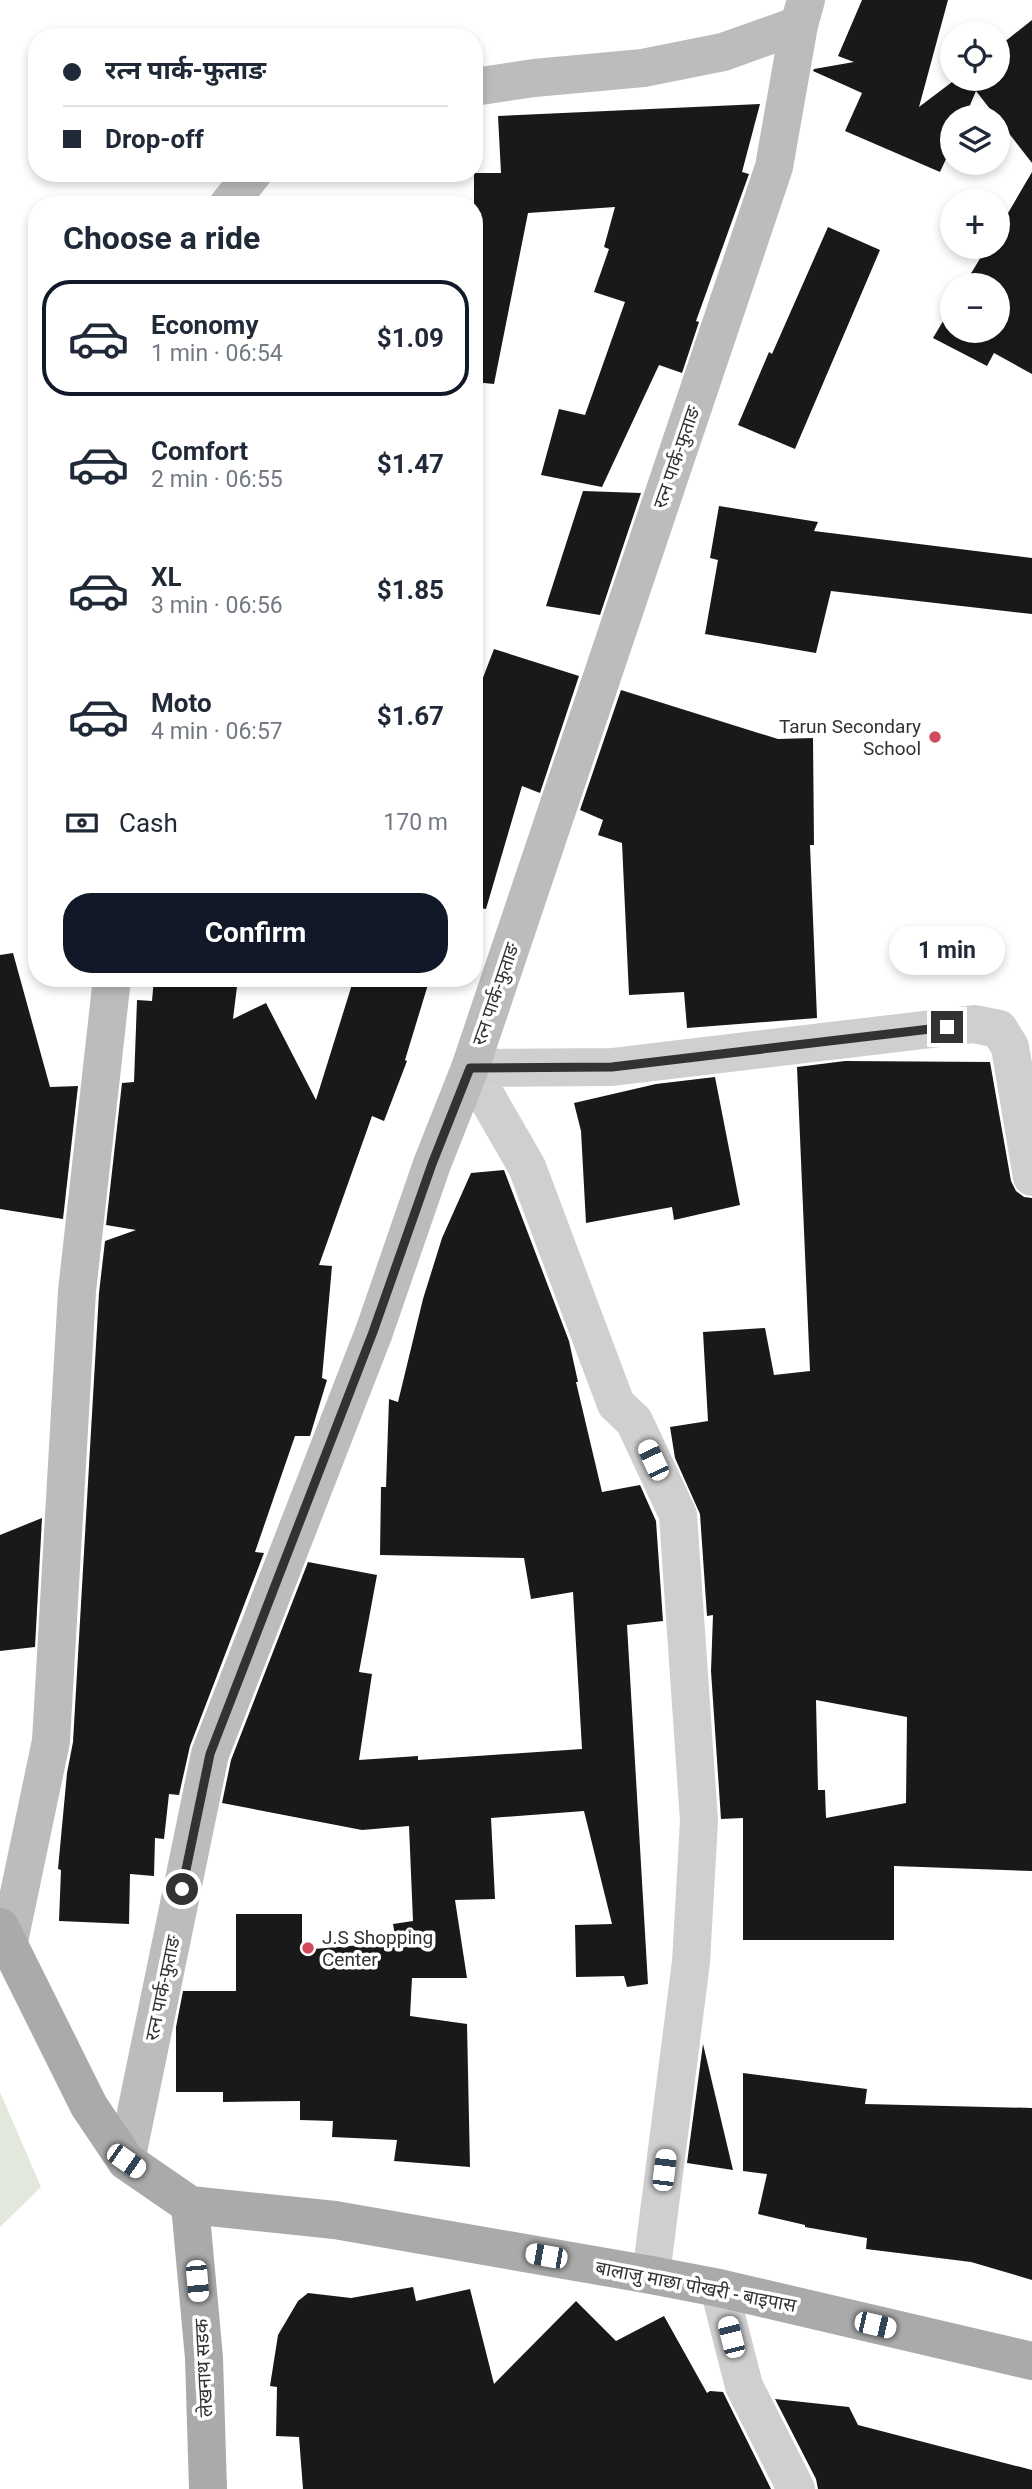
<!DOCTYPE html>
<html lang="en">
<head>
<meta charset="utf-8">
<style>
	:root { --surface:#fff; --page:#f2f2f3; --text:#1f2937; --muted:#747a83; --line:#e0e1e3; --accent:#111827 }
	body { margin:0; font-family:Roboto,"Noto Sans Devanagari",sans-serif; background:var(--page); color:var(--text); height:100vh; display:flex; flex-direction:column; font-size:26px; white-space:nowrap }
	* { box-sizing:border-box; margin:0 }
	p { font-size:23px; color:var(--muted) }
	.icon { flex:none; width:38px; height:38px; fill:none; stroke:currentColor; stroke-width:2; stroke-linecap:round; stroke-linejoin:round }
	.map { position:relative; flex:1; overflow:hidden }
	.details { position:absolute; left:28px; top:196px; width:455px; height:791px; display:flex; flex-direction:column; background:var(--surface); border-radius:28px; box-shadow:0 4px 10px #0003 }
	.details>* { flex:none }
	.banner { position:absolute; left:28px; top:28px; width:455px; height:154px; border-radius:28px; box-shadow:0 4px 10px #0003; display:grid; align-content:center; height:154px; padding:0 35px; background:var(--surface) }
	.fabs { position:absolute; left:940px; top:21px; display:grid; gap:14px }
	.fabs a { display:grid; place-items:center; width:70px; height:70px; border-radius:50%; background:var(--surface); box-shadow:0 4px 10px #0003; font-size:35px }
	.end { position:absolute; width:32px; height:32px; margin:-16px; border:9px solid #323232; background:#fff; box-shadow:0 0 0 4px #fff }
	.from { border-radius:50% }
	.bubble { position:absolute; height:49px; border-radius:24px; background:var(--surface); box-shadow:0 4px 10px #0003; font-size:23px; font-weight:700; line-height:49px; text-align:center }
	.car { position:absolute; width:21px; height:42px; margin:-21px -10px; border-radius:9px; box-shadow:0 0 5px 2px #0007; background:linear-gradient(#fff 24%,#345 0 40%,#fff 0 76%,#345 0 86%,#fff 0) }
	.banner b { display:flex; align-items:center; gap:24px; height:66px; font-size:26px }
	.banner b+b { border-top:2px solid var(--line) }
	.banner i { width:18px; height:18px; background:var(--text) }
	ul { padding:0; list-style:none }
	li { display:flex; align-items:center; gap:21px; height:116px; margin:0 14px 10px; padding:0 21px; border:4px solid transparent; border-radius:28px }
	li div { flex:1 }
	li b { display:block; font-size:26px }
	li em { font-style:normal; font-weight:700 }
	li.active { border-color:var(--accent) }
	li>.icon { width:63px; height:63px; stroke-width:1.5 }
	h2 { padding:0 35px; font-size:32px; line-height:84px }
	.pay { display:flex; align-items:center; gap:18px; height:77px; padding:0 35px; font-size:26px }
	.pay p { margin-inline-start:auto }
	.cta { display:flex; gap:14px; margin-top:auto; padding:14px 35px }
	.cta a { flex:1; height:80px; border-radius:28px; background:var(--accent); color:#fff; font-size:28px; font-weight:700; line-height:80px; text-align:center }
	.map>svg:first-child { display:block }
	.green { fill:#e3e8dd }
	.building { fill:#191919; fill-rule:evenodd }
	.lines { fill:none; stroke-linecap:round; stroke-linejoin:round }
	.street { stroke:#cfcfcf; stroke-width:38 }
	.secondary { stroke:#bcbcbc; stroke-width:38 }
	.primary { stroke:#aaa; stroke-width:38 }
	.route { stroke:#323232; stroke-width:9 }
	.poi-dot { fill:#d24b5d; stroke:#fff; stroke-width:2.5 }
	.labels { text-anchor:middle; stroke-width:7; stroke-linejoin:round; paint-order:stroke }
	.street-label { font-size:19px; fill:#323232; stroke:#fff }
	.poi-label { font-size:19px; fill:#323232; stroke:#fff; text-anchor:end }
</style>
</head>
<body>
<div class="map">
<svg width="1032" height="2489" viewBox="0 0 1032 2489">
	<rect width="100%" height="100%" fill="#fff"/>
	<path class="green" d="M0,2092L41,2187L0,2227Z"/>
	<g class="building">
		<path d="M862,0H948L919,107L956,79H998V47L1032,20V163L976,91L965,117H952V146L940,172L845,131L862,93L813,71L814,69L854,62L838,56Z"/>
		<path d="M760,104L742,172L749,174L696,321L699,322L682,373L659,365L602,487L541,475L559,409L585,415L625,302L594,292L609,249L604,247L615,207L528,213L494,384L474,382V173H501L498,116Z"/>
		<path d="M1032,172V374L994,353L987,366L933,338L952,306V331H998V285H964L987,247H998V230Z"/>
		<path d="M828,227L880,250L795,449L738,425L769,352L772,354Z"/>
		<path d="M583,491L641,493L600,615L546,606Z"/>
		<path d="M719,506L818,522L814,531L1032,558V614L831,591L816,653L705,634L718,560L710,558Z"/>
		<path d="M494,649L579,676L540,793L522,786L486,909L474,907V701Z"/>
		<path d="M621,690L778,739L813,738L814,845H810L817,1018L687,1028L684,992L629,995L622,843L598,835L603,820L580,810Z"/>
		<path d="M13,953L50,1087L78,1086L63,1219L0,1209V955Z"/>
		<path d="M154,978H238L233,1019L266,1003L316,1100L354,978H430L405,1060L407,1061L384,1121L372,1116L319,1265L332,1266L322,1378L327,1380L310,1436H295L255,1552L264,1553L190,1746L179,1795L169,1794L164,1839L155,1838L154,1876L130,1874L129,1924L59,1921L61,1870L58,1869L67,1773L73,1742L99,1293L105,1241L136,1230L106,1225L122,1083L134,1082L137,1000L152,1001Z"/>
		<path d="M845,1061L990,1062L1011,1181L1016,1191L1024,1197L1032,1198V1871L894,1866V1940H743V1818L721,1819L711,1671L713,1615L707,1616L700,1514L675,1458L670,1427L708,1421L703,1332L765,1328L774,1375L810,1371L797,1067ZM816,1700L907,1717L906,1803L826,1818L825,1790H818Z"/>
		<path d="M715,1077L740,1205L674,1220L672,1207L586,1223L581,1131L574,1103L656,1084Z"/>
		<path d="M504,1170L569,1341L578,1382H576L602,1492L640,1485L656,1521L663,1621L627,1625L648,1984L627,1987L624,1976L576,1977L575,1925L612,1924L584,1811L491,1818L495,1899L455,1900L467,1978H412L410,2016L467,2024L470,2167L394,2161L397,2140L332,2137L333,2121L300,2120V2101L223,2102V2092H176V2027L183,1991H236V1914H302V1950L396,1942L393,1924L413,1921L409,1826L362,1830L222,1803L231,1760L308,1562L377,1575L359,1672L372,1674L359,1760L418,1756V1760L582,1749L573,1592L531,1599L524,1558L380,1555L381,1487H386L389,1399L398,1402L423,1299L442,1238L471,1173Z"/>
		<path d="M42,1518L35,1647L0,1651V1535Z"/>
		<path d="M703,2044L733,2170L687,2163Z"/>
		<path d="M743,2073L867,2089L865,2104L1032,2108V2280L971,2262L866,2249L867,2238L805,2227V2225L758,2214L767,2174L743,2171Z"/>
		<path d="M413,2287L416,2301L470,2289L494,2384L576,2301L616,2341L664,2316L707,2393L710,2391L723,2392L771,2489H303L299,2437L276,2436L277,2387L270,2386L278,2335L298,2301L308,2293L351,2298Z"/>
		<path d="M775,2399L849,2407L858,2425L1032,2470V2489H818L816,2479Z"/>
	</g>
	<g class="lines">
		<g class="street">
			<path d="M651,2275L691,1962L699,1821L678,1515L634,1421L616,1404L527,1167L470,1068L612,1067L974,1024L999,1029L1010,1047L1032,1177"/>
			<path d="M719,2288L744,2386L796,2489"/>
		</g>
		<g class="secondary">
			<path d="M474,87L534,78L643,68L723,52L799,25"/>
			<path d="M228,205L253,173"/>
			<path d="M8,1946L51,1741L77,1291L112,978"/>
			<path d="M126,2161L210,1754L374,1332L432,1164L470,1068L774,167L799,25L806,0"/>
		</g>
		<g class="primary">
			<path d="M0,1927L89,2106L126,2161L190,2205L335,2220L651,2275L719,2288L1032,2361"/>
			<path d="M190,2205L204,2358L208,2489"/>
		</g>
	</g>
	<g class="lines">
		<path class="route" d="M182,1889L210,1754L373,1332L432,1164L470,1068L612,1067L947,1027"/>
	</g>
	<g class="poi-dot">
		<circle cx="935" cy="737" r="7"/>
		<circle cx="308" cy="1948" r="7"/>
	</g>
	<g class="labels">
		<g class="street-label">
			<text transform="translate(676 457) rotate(-71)" y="7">रत्न पार्क-फुताङ</text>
			<text transform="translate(495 994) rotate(-71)" y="7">रत्न पार्क-फुताङ</text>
			<text transform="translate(162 1988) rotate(-78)" y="7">रत्न पार्क-फुताङ</text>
			<text transform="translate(696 2286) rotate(11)" y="7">बालाजु माछा पोखरी - बाइपास</text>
			<text transform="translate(203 2368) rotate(-93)" y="7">लेखनाथ सडक</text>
		</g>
		<g class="poi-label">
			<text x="921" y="733">Tarun Secondary<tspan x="921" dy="22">School</tspan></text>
			<text x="322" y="1944" text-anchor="start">J.S Shopping<tspan x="322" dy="22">Center</tspan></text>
		</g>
	</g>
</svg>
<div class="fabs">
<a><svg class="icon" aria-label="locate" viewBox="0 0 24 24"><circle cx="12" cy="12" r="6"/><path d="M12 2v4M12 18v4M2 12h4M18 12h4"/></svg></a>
<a><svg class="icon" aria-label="layers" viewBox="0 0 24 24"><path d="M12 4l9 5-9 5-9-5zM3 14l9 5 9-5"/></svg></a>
<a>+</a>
<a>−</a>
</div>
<i class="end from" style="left:182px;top:1889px"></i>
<i class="end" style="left:947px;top:1027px"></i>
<div class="bubble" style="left:889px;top:926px;width:116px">1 min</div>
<i class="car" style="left:653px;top:1460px;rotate:335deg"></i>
<i class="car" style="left:126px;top:2161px;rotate:125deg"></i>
<i class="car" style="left:664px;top:2170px;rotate:7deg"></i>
<i class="car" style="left:546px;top:2256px;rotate:280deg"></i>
<i class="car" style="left:197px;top:2281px;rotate:175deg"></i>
<i class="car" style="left:875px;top:2325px;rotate:103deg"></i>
<i class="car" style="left:731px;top:2337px;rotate:346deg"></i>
<div class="banner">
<b><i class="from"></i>रत्न पार्क-फुताङ</b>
<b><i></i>Drop-off</b>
</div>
<section class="details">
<h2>Choose a ride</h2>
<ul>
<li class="active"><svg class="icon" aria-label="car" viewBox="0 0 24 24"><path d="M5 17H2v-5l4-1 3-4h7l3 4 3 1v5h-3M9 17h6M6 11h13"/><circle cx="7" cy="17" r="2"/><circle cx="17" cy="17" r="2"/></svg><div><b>Economy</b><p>1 min · 06:54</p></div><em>$1.09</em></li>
<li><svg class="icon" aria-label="car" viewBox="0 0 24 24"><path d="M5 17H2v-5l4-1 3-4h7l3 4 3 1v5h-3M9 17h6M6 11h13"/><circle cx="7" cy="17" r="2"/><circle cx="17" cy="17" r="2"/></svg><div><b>Comfort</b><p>2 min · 06:55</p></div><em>$1.47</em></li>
<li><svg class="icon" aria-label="car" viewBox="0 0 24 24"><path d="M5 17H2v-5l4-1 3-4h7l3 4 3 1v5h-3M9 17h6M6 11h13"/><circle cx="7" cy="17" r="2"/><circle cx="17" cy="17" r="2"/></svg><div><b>XL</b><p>3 min · 06:56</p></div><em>$1.85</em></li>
<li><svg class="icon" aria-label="car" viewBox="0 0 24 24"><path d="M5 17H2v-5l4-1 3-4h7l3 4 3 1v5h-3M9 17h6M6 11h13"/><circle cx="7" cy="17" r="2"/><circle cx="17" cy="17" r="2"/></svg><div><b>Moto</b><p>4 min · 06:57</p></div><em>$1.67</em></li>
</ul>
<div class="pay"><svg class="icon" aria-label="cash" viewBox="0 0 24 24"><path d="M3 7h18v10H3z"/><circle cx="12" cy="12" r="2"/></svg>Cash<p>170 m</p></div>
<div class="cta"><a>Confirm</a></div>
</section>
</div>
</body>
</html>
